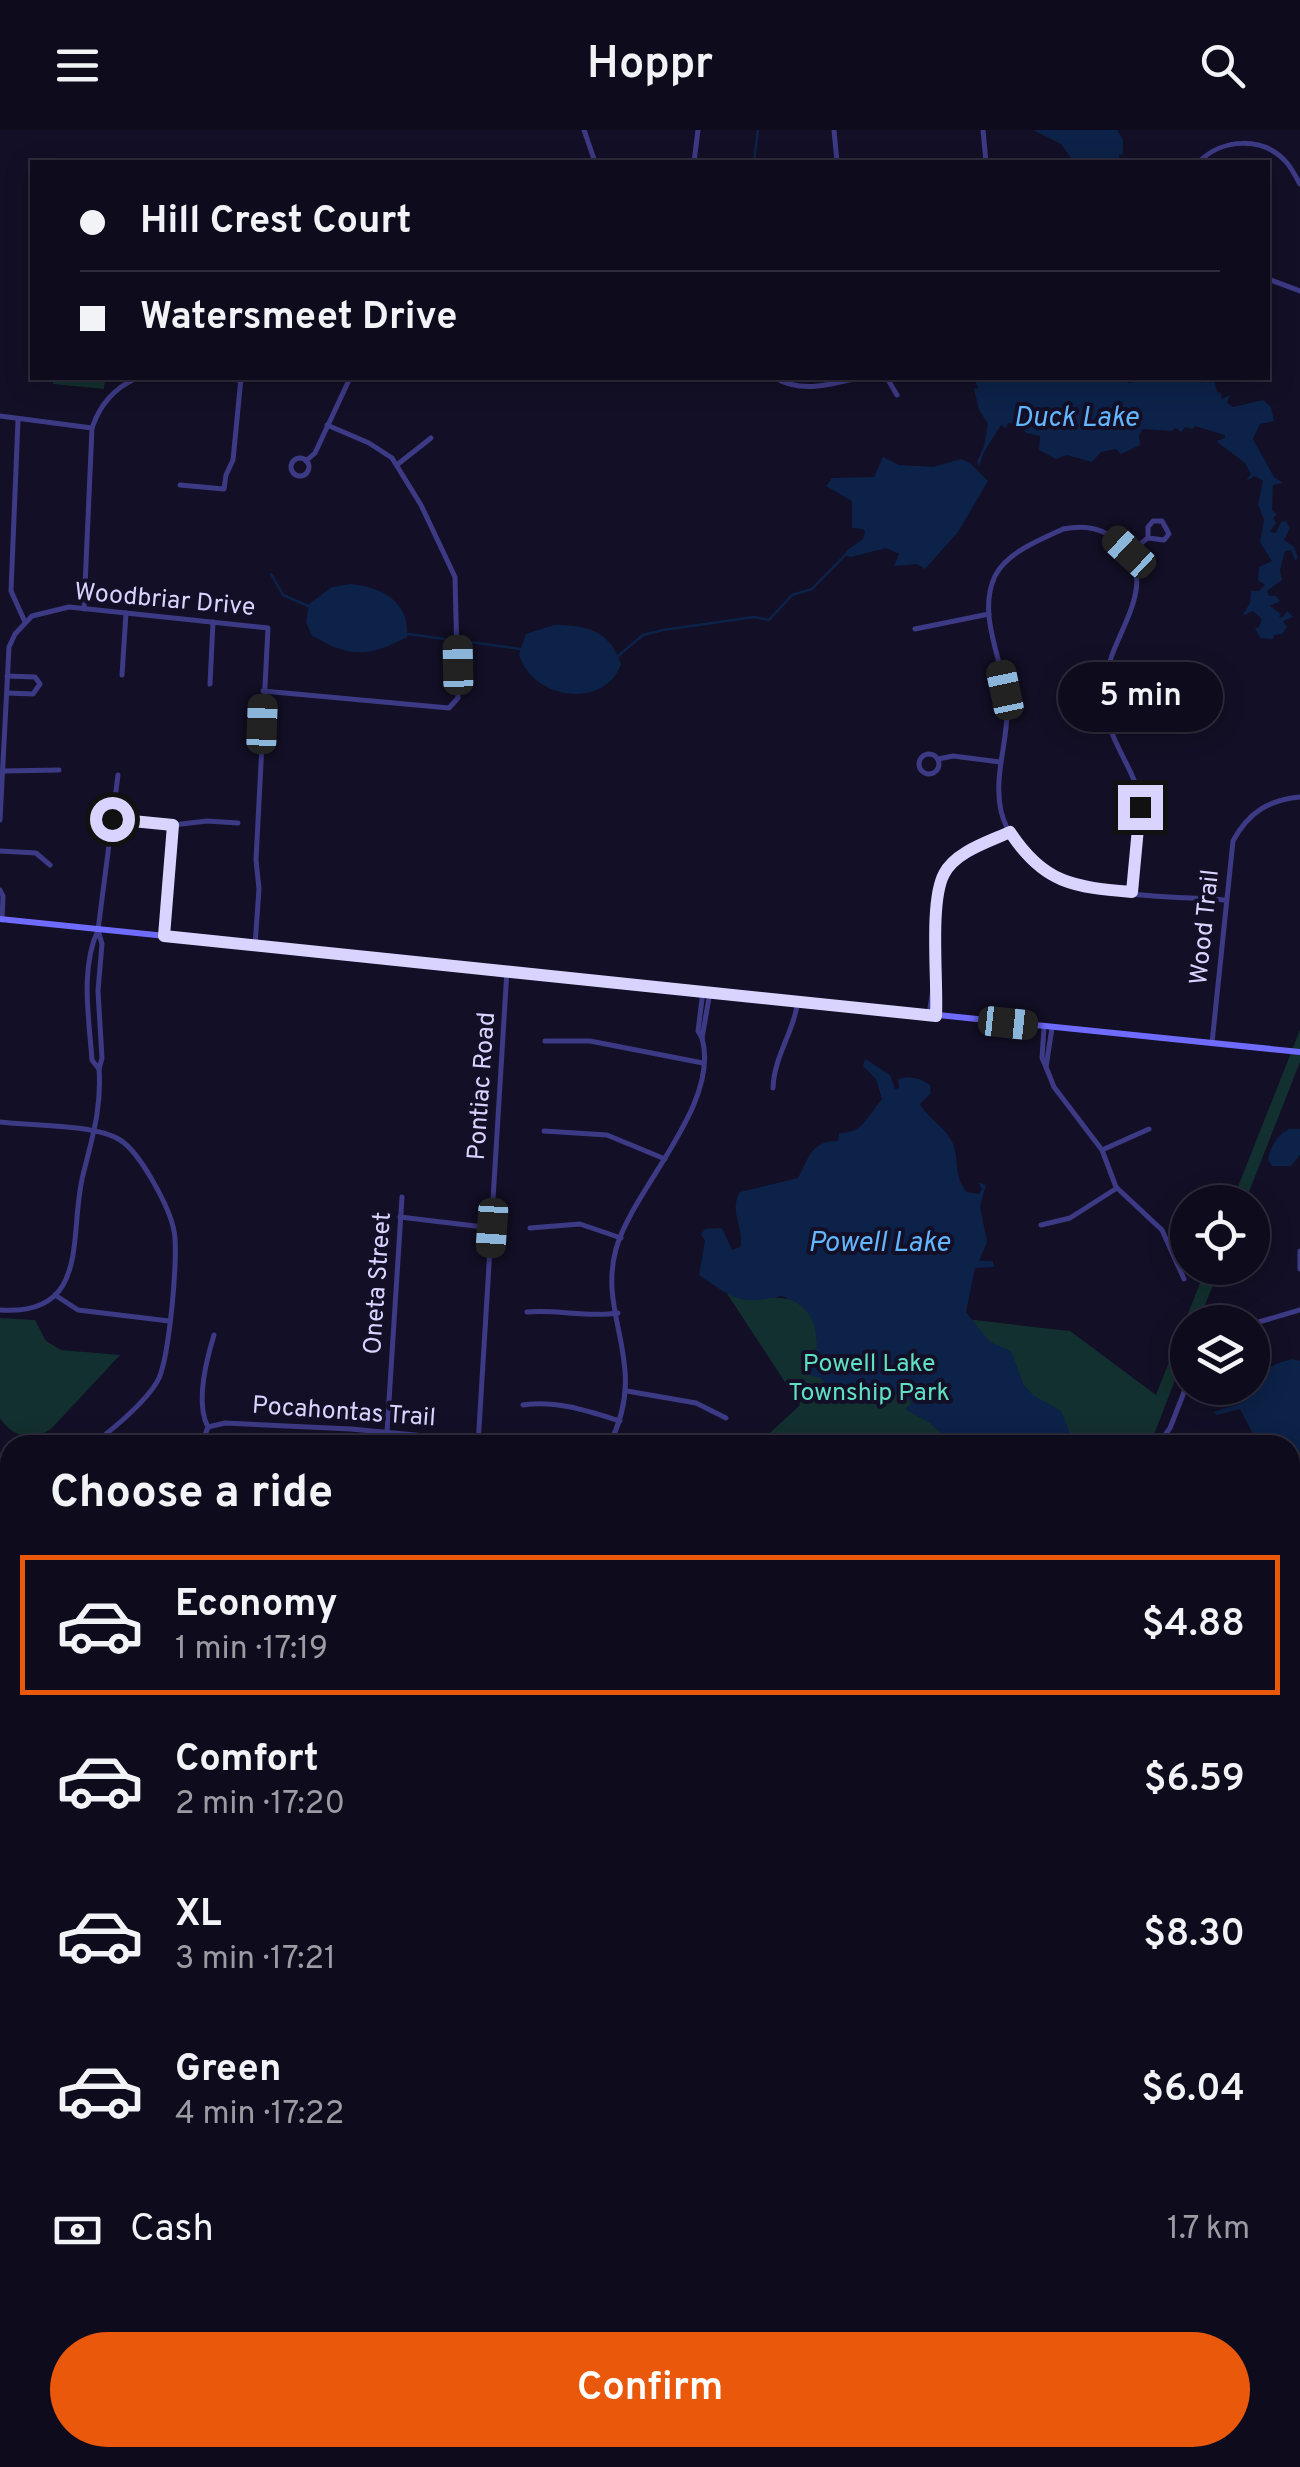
<!DOCTYPE html>
<html lang="en">
<head>
<meta charset="utf-8">
<style>
	:root { --surface:#0e0b1c; --page:#171425; --text:#f1f3f6; --muted:#9b9ba3; --line:#2e2b3b; --accent:#ea580c }
	body { margin:0; font-family:Overpass,sans-serif; background:var(--page); color:var(--text); height:100vh; display:flex; flex-direction:column; font-size:38px; white-space:nowrap }
	* { box-sizing:border-box; margin:0 }
	p { font-size:32px; color:var(--muted) }
	.icon { flex:none; width:55px; height:55px; fill:none; stroke:currentColor; stroke-width:2; stroke-linecap:round; stroke-linejoin:round }
	.map { position:relative; flex:1; overflow:hidden }
	.drawer { position:absolute; left:0px; top:1305px; width:1300px; height:1032px; display:flex; flex-direction:column; background:var(--surface); border-radius:30px 30px 0 0; box-shadow:0 5px 25px #0003,0 0 0 2px var(--line) }
	.drawer>* { flex:none }
	.banner { position:absolute; left:30px; top:30px; width:1240px; height:220px; border-radius:0px; box-shadow:0 5px 25px #0003,0 0 0 2px var(--line); display:grid; align-content:center; height:220px; padding:0 50px; background:var(--surface) }
	.fabs { position:absolute; left:1170px; top:1055px; display:grid; gap:20px }
	.fabs a { display:grid; place-items:center; width:100px; height:100px; border-radius:50%; background:var(--surface); box-shadow:0 5px 25px #0003,0 0 0 2px var(--line); font-size:50px }
	.end { position:absolute; width:45px; height:45px; margin:-22px; border:12px solid #d9d4ff; background:#111; box-shadow:0 0 0 5px #111 }
	.from { border-radius:50% }
	.bubble { position:absolute; height:70px; border-radius:35px; background:var(--surface); box-shadow:0 5px 25px #0003,0 0 0 2px var(--line); font-size:32px; font-weight:600; line-height:70px; text-align:center }
	.car { position:absolute; width:30px; height:60px; margin:-30px -15px; border-radius:12px; box-shadow:0 0 8px 2px #0007; background:linear-gradient(#222 24%,#8ab4d8 0 40%,#222 0 76%,#8ab4d8 0 86%,#222 0) }
	.banner b { display:flex; align-items:center; gap:35px; height:95px; font-size:38px }
	.banner b+b { border-top:2px solid var(--line) }
	.banner i { width:25px; height:25px; background:var(--text) }
	ul { padding:0; list-style:none }
	li { display:flex; align-items:center; gap:30px; height:140px; margin:0 20px 15px; padding:0 30px; border:5px solid transparent; border-radius:0px }
	li div { flex:1 }
	li b { display:block; font-size:38px }
	li em { font-style:normal; font-weight:600 }
	li.active { border-color:var(--accent) }
	li>.icon { width:90px; height:90px; stroke-width:1.5 }
	h2 { padding:0 50px; font-size:45px; line-height:120px }
	.pay { display:flex; align-items:center; gap:25px; height:110px; padding:0 50px; font-size:38px }
	.pay p { margin-inline-start:auto }
	.cta { display:flex; gap:20px; margin-top:auto; padding:20px 50px }
	.cta a { flex:1; height:115px; border-radius:60px; background:var(--accent); color:#fff; font-size:40px; font-weight:600; line-height:115px; text-align:center }
	header { display:flex; justify-content:space-between; align-items:center; height:130px; padding:0 50px; background:var(--surface); font-size:45px; font-weight:600 }
	.map>svg:first-child { display:block }
	.green { fill:#12302f }
	.water { fill:#0c2248 }
	.lines { fill:none; stroke-linecap:round; stroke-linejoin:round }
	.stream { stroke:#0c2248; stroke-width:2.5 }
	.street { stroke:#3d3a85; stroke-width:5 }
	.secondary { stroke:#6f6bff; stroke-width:6 }
	.primary { stroke:#c25bff; stroke-width:8 }
	.route { stroke:#d9d4ff; stroke-width:12 }
	.labels { text-anchor:middle; stroke-width:8; stroke-linejoin:round; paint-order:stroke }
	.street-label { font-size:25px; fill:#d9d4ff; stroke:#130f26 }
	.park-label { font-size:25px; fill:#5fe0c0; stroke:#130f26 }
	.water-label { font-size:28px; font-style:italic; fill:#62b6ff; stroke:#130f26 }
</style>
</head>
<body>
<header><svg class="icon" aria-label="menu" viewBox="0 0 24 24"><path d="M4 6h16M4 12h16M4 18h16"/></svg>Hoppr<svg class="icon" aria-label="search" viewBox="0 0 24 24"><circle cx="10" cy="10" r="6"/><path d="M15 15l6 6"/></svg></header>
<div class="map">
<svg width="1300" height="2337" viewBox="0 0 1300 2337">
	<rect width="100%" height="100%" fill="#130f26"/>
	<g class="green">
		<path d="M53,248H105L104,259L53,254Z"/>
		<path d="M1300,900V932L1245,1072H1232Z"/>
		<path d="M1206,1138H1220L1198,1192H1188L1187,1219L1150,1315H757L800,1275L726,1162L1070,1201L1156,1265Z"/>
		<path d="M0,1188L35,1190L46,1211L61,1220L120,1225L51,1299C31,1312 12,1307 0,1288Z"/>
		<path d="M469,2328L526,2329L527,2336L550,2328H1042V2337H468Z"/>
	</g>
	<g class="water">
		<path d="M1033,0H1117L1123,10V24L1119,25V32H1074L1061,14Z"/>
		<path d="M974,248H1117L1130,253L1143,248H1198L1202,253L1208,249L1215,253L1217,262L1221,263L1222,269L1230,265L1227,273L1233,277L1263,270L1271,277L1274,291L1260,294L1253,309L1274,347L1283,353L1273,355L1272,380L1277,384L1273,388L1276,393L1270,402L1276,403L1281,392L1286,391L1290,398L1284,410L1294,417L1298,428L1295,430L1291,420L1285,421L1280,440L1282,450L1267,461L1269,466H1276L1280,471L1270,476L1281,484L1279,487H1283L1287,481L1293,487L1283,491L1287,497L1282,504L1274,505L1273,509L1260,508L1255,498L1259,497L1262,489L1253,481L1242,486L1250,473L1251,461H1259L1265,455L1258,450L1259,437L1272,431L1260,412L1264,390L1258,374L1263,351L1255,346L1246,351L1251,344L1245,333L1216,311L1225,308V305L1195,296L1192,299L1185,297L1181,302L1176,298L1171,301L1143,299L1139,305L1140,315L1121,324L1116,319L1101,322L1092,332L1067,325L1056,329L1039,320L1040,306L1026,303L1020,295L1008,293L1006,298L1001,295C995,306 979,325 980,338L977,332L984,316L988,294L979,280L974,259L978,258Z"/>
		<path d="M883,327L899,335L933,337L961,329L970,333L988,351L958,402L925,439L917,434L894,436L899,424L886,418L851,427L845,425L846,421L863,409L865,402L863,399L852,398V371L826,356L832,348L874,347Z"/>
		<path d="M351,454C382,457 410,472 407,507C381,520 364,528 334,517C326,514 320,509 312,506L306,492L309,474L332,457Z"/>
		<path d="M554,495C587,495 609,500 621,534C604,581 531,569 519,524L526,504Z"/>
		<path d="M865,929L890,945L895,959L899,958L898,950C908,944 921,949 930,955L931,963L920,974C928,989 947,998 953,1014C960,1032 953,1046 967,1062L979,1064L982,1059L978,1052L986,1055L980,1076L987,1112L979,1131H993L994,1137L975,1138L966,1182L990,1212L1011,1221L1024,1255L1033,1265L1061,1281L1075,1315H953L930,1293L905,1279L912,1273L907,1267L890,1266L869,1273L829,1262L821,1248L805,1244L801,1239L804,1230L817,1217C816,1189 809,1176 782,1166C738,1175 736,1170 699,1145L705,1111L701,1104L705,1099L722,1098L732,1120L740,1117C745,1097 728,1082 740,1062L798,1048C809,1029 810,1011 838,1011L839,1003C863,1004 868,985 882,969L876,949L863,936Z"/>
		<path d="M1289,999H1300V1025L1291,1036H1272L1268,1029C1271,1016 1277,1005 1289,999Z"/>
		<path d="M1292,1229L1300,1231V1451L1290,1459V1315H1250L1254,1306L1240,1279L1217,1285L1213,1282L1239,1274L1245,1258H1252L1253,1248L1278,1233Z"/>
	</g>
	<g class="lines">
		<g class="stream">
			<path d="M754,32L758,0"/>
			<path d="M271,444L283,465L308,476"/>
			<path d="M408,504L444,509"/>
			<path d="M470,512L520,519"/>
			<path d="M618,526L643,505L663,500L754,487L769,490L792,465L812,459L845,425"/>
			<path d="M1290,1780H1300"/>
		</g>
		<g class="street">
			<path d="M584,0L595,32"/>
			<path d="M834,0L837,32"/>
			<path d="M983,0L986,32"/>
			<path d="M694,32L698,0"/>
			<path d="M1199,32C1222,8 1264,6 1287,33C1292,39 1296,47 1300,54"/>
			<path d="M1268,149L1300,161"/>
			<path d="M218,248L240,250"/>
			<path d="M775,248C802,263 828,255 857,248"/>
			<path d="M887,248L897,265"/>
			<path d="M0,286L92,298"/>
			<path d="M18,290L11,461L25,492"/>
			<circle cx="300" cy="337" r="9"/>
			<path d="M306,331L315,323L350,248"/>
			<path d="M398,334L431,308"/>
			<path d="M180,355L224,359L226,345L233,330L241,248"/>
			<path d="M1129,422L1148,408L1164,410L1169,404L1162,391H1153L1148,397V408"/>
			<path d="M84,479L92,298C100,274 114,258 137,248"/>
			<path d="M915,499L989,484"/>
			<path d="M122,545L126,483"/>
			<path d="M210,554L213,492"/>
			<path d="M263,561L449,578L458,568L455,447L421,375L392,328L369,313L327,295"/>
			<path d="M7,563L33,564L40,554L35,547L7,546"/>
			<circle cx="929" cy="634" r="10"/>
			<path d="M938,629L953,626L1000,632"/>
			<path d="M3,641L59,640"/>
			<path d="M113,689L173,695L207,691L238,693"/>
			<path d="M0,690L9,517L15,504L32,486L69,477L268,498L256,730L259,759L255,815"/>
			<path d="M0,721L36,723L50,735"/>
			<path d="M0,760L3,766L2,790"/>
			<path d="M1132,762C1135,733 1146,682 1136,655C1126,628 1109,608 1106,578C1104,560 1106,542 1112,525C1126,487 1156,447 1119,413C1103,397 1084,395 1063,399C1040,410 1007,422 995,446C976,486 1005,534 1007,574C1009,610 993,645 1001,681C1006,702 1022,725 1038,738C1077,768 1175,766 1225,770"/>
			<path d="M98,800C80,839 89,888 92,930L99,939L102,928L98,861L102,814L98,800L118,645"/>
			<path d="M164,806L173,695"/>
			<path d="M936,839C935,808 930,755 954,732C969,718 991,711 1010,703"/>
			<path d="M703,861L698,901L702,908L710,862"/>
			<path d="M929,885L936,839L938,848L936,886"/>
			<path d="M1044,897L1042,928L1046,937L1052,898"/>
			<path d="M545,911H590L703,933"/>
			<path d="M1212,913L1233,711C1248,683 1268,670 1300,667"/>
			<path d="M1046,937L1054,957L1102,1020L1116,1057L1162,1100L1184,1149"/>
			<path d="M773,958C774,926 794,902 798,871"/>
			<path d="M0,992C32,996 94,994 120,1010C140,1022 170,1078 174,1101C179,1123 169,1233 157,1252C143,1275 113,1299 92,1315"/>
			<path d="M544,1001L607,1005L665,1029"/>
			<path d="M1102,1020L1149,999"/>
			<path d="M400,1087L492,1098"/>
			<path d="M1041,1095L1070,1088L1117,1058"/>
			<path d="M530,1098L580,1094L621,1108"/>
			<path d="M1300,1121V1139"/>
			<path d="M55,1165L78,1180L169,1191"/>
			<path d="M0,1180C92,1186 68,1104 83,1045C92,1009 102,977 99,939"/>
			<path d="M527,1182C557,1179 587,1188 618,1183"/>
			<path d="M1252,1194L1300,1180"/>
			<path d="M627,1261L696,1273L726,1288"/>
			<path d="M523,1275C556,1270 588,1281 620,1291"/>
			<path d="M208,1297L225,1293L351,1299L479,1311"/>
			<path d="M387,1302L402,1067"/>
			<path d="M201,1315L208,1297C195,1273 206,1231 214,1205"/>
			<path d="M478,1315L507,840"/>
			<path d="M609,1315C651,1234 597,1188 616,1119C633,1058 721,975 702,908"/>
			<path d="M1158,1315L1170,1298L1188,1252"/>
			<path d="M0,1341L10,1346"/>
			<path d="M0,1418H10"/>
			<path d="M0,1598L10,1594"/>
			<path d="M1290,1652L1300,1654"/>
			<path d="M0,1840L10,1860"/>
			<path d="M0,1867L10,1862"/>
			<path d="M0,1967L10,1965"/>
			<path d="M1290,1980L1300,1981"/>
			<path d="M0,2056L10,2055"/>
			<path d="M0,2308L10,2309"/>
			<path d="M125,2328V2337"/>
			<path d="M1093,2328L1094,2337"/>
			<path d="M115,2337L118,2328"/>
			<path d="M364,2337H368"/>
			<path d="M461,2337L462,2328"/>
			<path d="M1108,2337V2328"/>
			<path d="M1169,2337L1174,2328"/>
		</g>
		<g class="secondary">
			<path d="M0,789L1300,922"/>
			<path d="M0,2134L10,2135"/>
			<path d="M1290,2271L1300,2272"/>
		</g>
		<g class="primary">
			<path d="M0,1721L10,1742"/>
			<path d="M293,2328L298,2337"/>
		</g>
	</g>
	<g class="lines">
		<path class="route" d="M112,689L173,695L164,806L936,886C938,852 929,772 944,744C955,722 988,712 1010,702C1044,754 1074,757 1132,762L1140,677"/>
	</g>
	<g class="labels">
		<g class="street-label">
			<text transform="translate(165 468) rotate(5)" y="9">Woodbriar Drive</text>
			<text transform="translate(1203 797) rotate(-84)" y="9">Wood Trail</text>
			<text transform="translate(480 956) rotate(-86)" y="9">Pontiac Road</text>
			<text transform="translate(376 1153) rotate(-86)" y="9">Oneta Street</text>
			<text transform="translate(344 1280) rotate(4)" y="9">Pocahontas Trail</text>
		</g>
		<g class="park-label">
			<text x="869" y="1241">Powell Lake<tspan x="869" dy="29">Township Park</tspan></text>
		</g>
		<g class="water-label">
			<text x="1076" y="296">Duck Lake</text>
			<text x="879" y="1121">Powell Lake</text>
		</g>
	</g>
</svg>
<div class="fabs">
<a><svg class="icon" aria-label="locate" viewBox="0 0 24 24"><circle cx="12" cy="12" r="6"/><path d="M12 2v4M12 18v4M2 12h4M18 12h4"/></svg></a>
<a><svg class="icon" aria-label="layers" viewBox="0 0 24 24"><path d="M12 4l9 5-9 5-9-5zM3 14l9 5 9-5"/></svg></a>
</div>
<i class="end from" style="left:112px;top:689px"></i>
<i class="end" style="left:1140px;top:677px"></i>
<div class="bubble" style="left:1058px;top:532px;width:165px">5 min</div>
<i class="car" style="left:1129px;top:422px;rotate:313deg"></i>
<i class="car" style="left:458px;top:535px;rotate:359deg"></i>
<i class="car" style="left:1005px;top:560px;rotate:348deg"></i>
<i class="car" style="left:262px;top:594px;rotate:2deg"></i>
<i class="car" style="left:1008px;top:893px;rotate:96deg"></i>
<i class="car" style="left:492px;top:1098px;rotate:184deg"></i>
<div class="banner">
<b><i class="from"></i>Hill Crest Court</b>
<b><i></i>Watersmeet Drive</b>
</div>
<section class="drawer">
<h2>Choose a ride</h2>
<ul>
<li class="active"><svg class="icon" aria-label="car" viewBox="0 0 24 24"><path d="M5 17H2v-5l4-1 3-4h7l3 4 3 1v5h-3M9 17h6M6 11h13"/><circle cx="7" cy="17" r="2"/><circle cx="17" cy="17" r="2"/></svg><div><b>Economy</b><p>1 min · 17:19</p></div><em>$4.88</em></li>
<li><svg class="icon" aria-label="car" viewBox="0 0 24 24"><path d="M5 17H2v-5l4-1 3-4h7l3 4 3 1v5h-3M9 17h6M6 11h13"/><circle cx="7" cy="17" r="2"/><circle cx="17" cy="17" r="2"/></svg><div><b>Comfort</b><p>2 min · 17:20</p></div><em>$6.59</em></li>
<li><svg class="icon" aria-label="car" viewBox="0 0 24 24"><path d="M5 17H2v-5l4-1 3-4h7l3 4 3 1v5h-3M9 17h6M6 11h13"/><circle cx="7" cy="17" r="2"/><circle cx="17" cy="17" r="2"/></svg><div><b>XL</b><p>3 min · 17:21</p></div><em>$8.30</em></li>
<li><svg class="icon" aria-label="car" viewBox="0 0 24 24"><path d="M5 17H2v-5l4-1 3-4h7l3 4 3 1v5h-3M9 17h6M6 11h13"/><circle cx="7" cy="17" r="2"/><circle cx="17" cy="17" r="2"/></svg><div><b>Green</b><p>4 min · 17:22</p></div><em>$6.04</em></li>
</ul>
<div class="pay"><svg class="icon" aria-label="cash" viewBox="0 0 24 24"><path d="M3 7h18v10H3z"/><circle cx="12" cy="12" r="2"/></svg>Cash<p>1.7 km</p></div>
<div class="cta"><a>Confirm</a></div>
</section>
</div>
</body>
</html>
